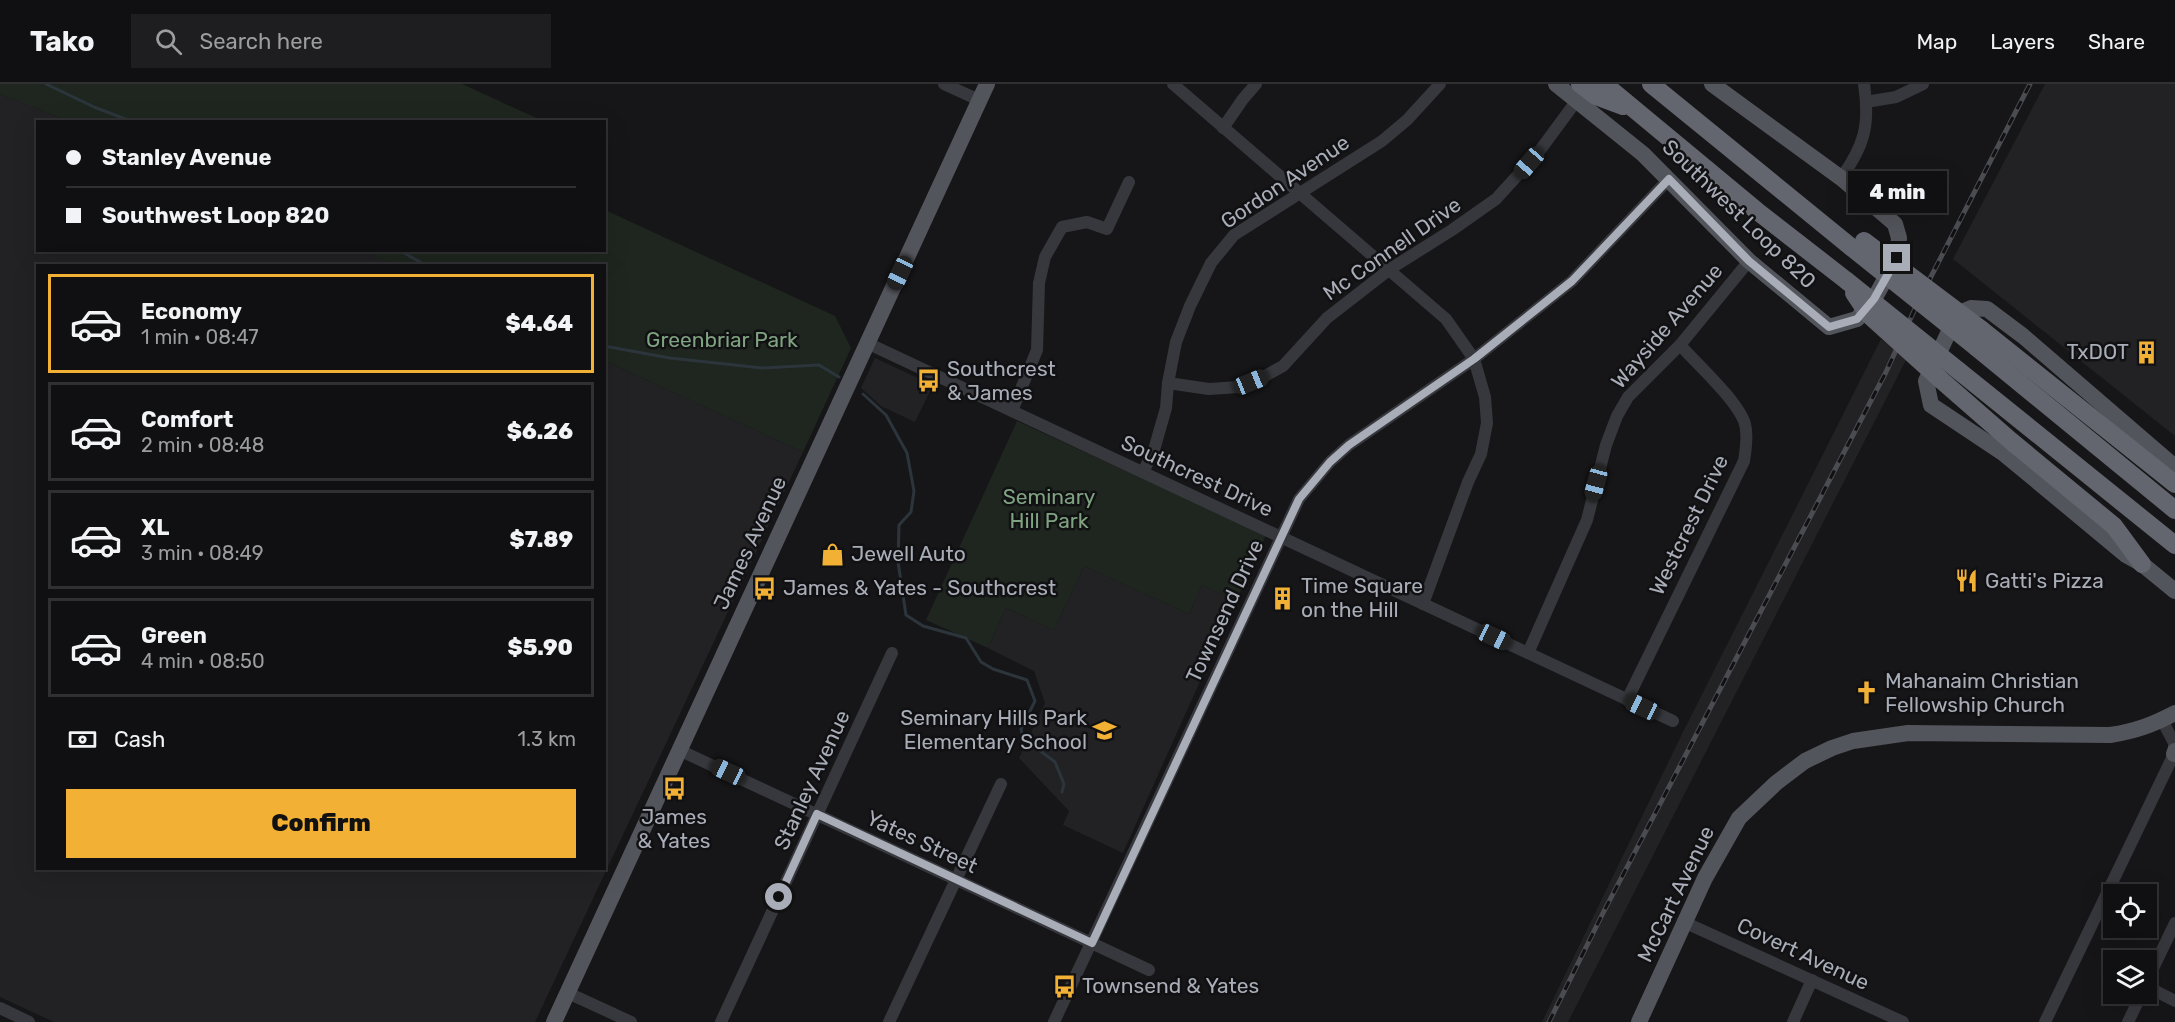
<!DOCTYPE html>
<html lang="en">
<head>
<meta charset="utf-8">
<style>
	:root { --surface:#101012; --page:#1e1e20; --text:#f1f3f6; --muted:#9c9d9f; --line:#303032; --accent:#f2b134 }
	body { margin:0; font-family:Rubik,sans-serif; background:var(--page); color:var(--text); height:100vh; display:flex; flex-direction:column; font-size:22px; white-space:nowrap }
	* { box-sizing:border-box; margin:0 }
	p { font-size:20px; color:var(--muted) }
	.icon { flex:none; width:33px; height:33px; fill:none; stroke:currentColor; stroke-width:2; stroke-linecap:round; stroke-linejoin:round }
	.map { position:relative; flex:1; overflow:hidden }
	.details { position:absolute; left:36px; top:180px; width:570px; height:606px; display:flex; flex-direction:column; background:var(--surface); border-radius:0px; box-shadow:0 6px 24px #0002,0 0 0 2px var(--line) }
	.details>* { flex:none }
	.banner { position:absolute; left:36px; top:36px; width:570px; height:132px; border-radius:0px; box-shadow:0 6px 24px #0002,0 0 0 2px var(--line); display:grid; align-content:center; height:132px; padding:0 30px; background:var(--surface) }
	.tools { position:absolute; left:2103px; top:800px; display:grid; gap:12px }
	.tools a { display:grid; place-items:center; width:54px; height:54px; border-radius:0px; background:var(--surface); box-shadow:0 6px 24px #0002,0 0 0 2px var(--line); font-size:30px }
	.end { position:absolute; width:27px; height:27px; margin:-14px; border:8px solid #a8adb8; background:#111; box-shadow:0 0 0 3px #111 }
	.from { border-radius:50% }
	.bubble { position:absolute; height:42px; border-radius:0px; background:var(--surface); box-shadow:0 6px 24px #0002,0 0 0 2px var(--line); font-size:20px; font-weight:800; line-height:42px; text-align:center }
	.car { position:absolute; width:18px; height:36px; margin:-18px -9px; border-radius:8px; box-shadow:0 0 4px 2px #0007; background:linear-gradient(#222 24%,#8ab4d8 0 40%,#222 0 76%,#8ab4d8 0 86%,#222 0) }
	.banner b { display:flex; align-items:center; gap:21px; height:57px; font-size:22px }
	.banner b+b { border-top:2px solid var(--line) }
	.banner i { width:15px; height:15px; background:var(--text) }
	ul { padding:10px 0 0; list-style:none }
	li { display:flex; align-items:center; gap:18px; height:99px; margin:0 12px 9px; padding:0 18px; border:3px solid var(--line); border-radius:0px }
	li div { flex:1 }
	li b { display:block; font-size:22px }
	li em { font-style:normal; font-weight:800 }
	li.on { border-color:var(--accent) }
	li>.icon { width:54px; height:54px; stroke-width:1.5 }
	.pay { display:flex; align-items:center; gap:15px; height:66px; padding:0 30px; font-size:22px }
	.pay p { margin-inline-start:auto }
	.action { display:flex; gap:12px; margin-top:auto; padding:12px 30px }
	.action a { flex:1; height:69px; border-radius:0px; background:var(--accent); color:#111; font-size:24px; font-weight:800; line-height:69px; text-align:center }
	header { display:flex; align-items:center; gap:36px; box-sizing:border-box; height:84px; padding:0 30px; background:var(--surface); border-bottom:2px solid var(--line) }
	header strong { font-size:28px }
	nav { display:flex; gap:33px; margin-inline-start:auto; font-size:21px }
	.search { width:420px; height:54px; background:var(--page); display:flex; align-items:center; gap:15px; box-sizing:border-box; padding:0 21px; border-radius:0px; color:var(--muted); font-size:22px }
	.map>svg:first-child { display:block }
	.built { fill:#222225 }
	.park { fill:#1e261f }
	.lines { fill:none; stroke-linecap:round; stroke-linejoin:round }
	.stream { stroke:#2c353c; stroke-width:3 }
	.minor { stroke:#37383d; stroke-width:12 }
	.major { stroke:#53555c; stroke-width:16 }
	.highway { stroke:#63666e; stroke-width:18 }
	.rail-casing { stroke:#4a4c52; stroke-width:5 }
	.rail { stroke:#111113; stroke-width:3; stroke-dasharray:9; stroke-linecap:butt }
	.highway-bridge { stroke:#63666e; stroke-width:18 }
	.route { stroke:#a8adb8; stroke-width:8 }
	.labels { text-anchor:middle; stroke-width:5; stroke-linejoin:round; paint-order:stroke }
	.street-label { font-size:21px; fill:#a8adb8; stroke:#111113 }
	.park-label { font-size:21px; fill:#7fa381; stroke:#111113 }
	.poi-label { font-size:21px; fill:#a8adb8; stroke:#111113; text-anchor:start }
</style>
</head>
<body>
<header>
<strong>Tako</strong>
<div class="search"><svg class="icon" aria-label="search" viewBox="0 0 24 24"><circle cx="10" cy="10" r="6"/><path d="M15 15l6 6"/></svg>Search here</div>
<nav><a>Map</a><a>Layers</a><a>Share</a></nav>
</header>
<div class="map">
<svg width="2175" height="938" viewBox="0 0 2175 938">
	<rect width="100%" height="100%" fill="#161618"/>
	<g class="built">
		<path d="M2045,0H2175V352L1953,175Z"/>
		<path d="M0,10L68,37L38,38V166H364L397,181L38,182V784H604L605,277L803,368L535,938H54L0,913Z"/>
		<path d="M1881,255L1907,274L1568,938H1542L1682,650Z"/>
		<path d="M875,274L933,301L915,338L881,322L861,304Z"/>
		<path d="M1084,482L1189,530L1202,501L1236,517L1123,769L1063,741L1069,727L1019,674L1045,619L1034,587L988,564L1006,524L1054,546Z"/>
	</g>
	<g class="park">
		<path d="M0,0H462L543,37H68L0,10Z"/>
		<path d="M605,126L835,232L851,264L803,368L605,277L604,182L397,181L364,167L604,166Z"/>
		<path d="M1017,337L1266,451L1236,517L1202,501L1189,530L1084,482L1054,546L1006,524L988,564L926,536Z"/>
	</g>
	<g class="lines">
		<g class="stream">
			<path d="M46,0L94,23L133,38"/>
			<path d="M399,166L427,182"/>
			<path d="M604,262L670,274L762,284L819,281L839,293"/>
			<path d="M863,310L886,331L907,369L914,407L911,428L899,441L898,478L906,531L923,542L966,554L981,578L993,585L1027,596L1035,617L1021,645L1023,654L1055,678L1064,700L1062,708"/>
		</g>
		<g class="minor">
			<path d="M944,0L979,16"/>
			<path d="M1173,0L1446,235L1474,275L1485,313L1487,339L1481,370L1468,398L1423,520"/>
			<path d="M1866,18L1896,13L1923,0"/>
			<path d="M1223,44L1243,15L1256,0"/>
			<path d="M1841,94C1865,61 1870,40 1864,0"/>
			<path d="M867,259L1673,637"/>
			<path d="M1168,299L1209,305L1239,303L1263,293L1283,282L1327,234L1390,185L1452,146L1496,115L1538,69L1577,16"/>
			<path d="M1012,327L1037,266L1039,199L1045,173L1062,143L1087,138L1107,145L1129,98"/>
			<path d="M1143,388L1154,366L1166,324L1168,299L1176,258L1190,222L1211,179L1234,151L1382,57L1407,36L1440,0"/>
			<path d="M1528,569L1587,436L1606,361L1617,332L1628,313L1680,261L1749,177"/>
			<path d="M1627,616L1744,377C1746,365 1748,351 1745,340C1738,317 1697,280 1680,261"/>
			<path d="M679,666L1149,886"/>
			<path d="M1686,839L1903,938"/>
			<path d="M2146,899L2175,839"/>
			<path d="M2146,902L2175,917"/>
			<path d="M568,909L631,938"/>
			<path d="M0,924L29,938"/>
			<path d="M721,938L892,569"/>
			<path d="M889,938L1001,700"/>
			<path d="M1054,938L1299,415L1330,378L1349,361L1474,275L1572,197L1669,95"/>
			<path d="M1793,938L1812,896"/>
			<path d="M2045,938L2174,670V659L2162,636"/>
			<path d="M2128,938L2142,909"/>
		</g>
		<g class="major">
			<path d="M1556,0L1643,70L1749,177L1829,243L1857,235L1874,215L1897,174L1899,154L1895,140L1841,94L1712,0"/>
			<path d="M2175,383L2023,252L1987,225L1971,224L1957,230L1926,297L1931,321L2003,369L2126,471L2142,480L2175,507"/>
			<path d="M2174,670L2175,667"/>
			<path d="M554,938L987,0"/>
			<path d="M1639,938L1705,794L1739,734L1776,699L1805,677L1832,664L1853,657L1908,649L2110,651C2136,647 2152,641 2175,629"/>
		</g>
		<g class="highway">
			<path d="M1580,0L1596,12L1623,22"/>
			<path d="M1604,0L1757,127L1847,197"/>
			<path d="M1651,0L1851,163"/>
			<path d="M1982,246L2175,400"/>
			<path d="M1976,263L2175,426"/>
			<path d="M1959,287L2175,461"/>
			<path d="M1940,295L2011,357L2114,442L2142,480"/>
		</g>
		<defs>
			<path id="rail" d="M1549,938L1603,829L1886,288L1919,216L2030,0"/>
		</defs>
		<use href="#rail" class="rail-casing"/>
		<use href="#rail" class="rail"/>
		<g class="highway-bridge">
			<path d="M1864,157L1982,246"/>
			<path d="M1851,163L1976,263"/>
			<path d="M1847,197L1959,287"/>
			<path d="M1854,209L1868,230L1940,295"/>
		</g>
	</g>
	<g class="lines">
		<path class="route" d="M779,813L817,730L1092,859L1299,415L1330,378L1349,361L1474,275L1572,197L1669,95L1749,177L1829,243L1857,235L1874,215L1897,174"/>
	</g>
	<defs>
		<symbol id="building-bare" viewBox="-9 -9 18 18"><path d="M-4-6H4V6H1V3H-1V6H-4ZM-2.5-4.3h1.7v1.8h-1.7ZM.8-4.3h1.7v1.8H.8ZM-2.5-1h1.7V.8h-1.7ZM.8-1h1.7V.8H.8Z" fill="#f2b134" stroke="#111113" stroke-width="2.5" paint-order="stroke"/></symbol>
		<symbol id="bus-bare" viewBox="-9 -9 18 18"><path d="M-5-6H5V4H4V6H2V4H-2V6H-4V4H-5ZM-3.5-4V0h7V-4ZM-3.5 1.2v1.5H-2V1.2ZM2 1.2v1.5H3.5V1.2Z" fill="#f2b134" stroke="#111113" stroke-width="2.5" paint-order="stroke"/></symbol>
		<symbol id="shop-bare" viewBox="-9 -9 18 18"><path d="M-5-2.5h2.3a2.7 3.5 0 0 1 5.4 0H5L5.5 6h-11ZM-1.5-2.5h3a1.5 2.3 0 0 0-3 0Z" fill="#f2b134" stroke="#111113" stroke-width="2.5" paint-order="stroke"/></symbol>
		<symbol id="restaurant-bare" viewBox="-9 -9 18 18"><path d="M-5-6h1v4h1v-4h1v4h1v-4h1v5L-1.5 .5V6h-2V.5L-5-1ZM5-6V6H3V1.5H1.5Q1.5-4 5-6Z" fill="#f2b134" stroke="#111113" stroke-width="2.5" paint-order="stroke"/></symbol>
		<symbol id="church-bare" viewBox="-9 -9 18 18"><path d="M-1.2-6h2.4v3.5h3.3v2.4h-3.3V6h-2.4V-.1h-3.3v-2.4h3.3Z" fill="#f2b134" stroke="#111113" stroke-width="2.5" paint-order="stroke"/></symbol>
		<symbol id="school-bare" viewBox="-9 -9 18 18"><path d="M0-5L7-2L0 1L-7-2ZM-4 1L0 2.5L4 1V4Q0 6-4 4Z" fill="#f2b134" stroke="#111113" stroke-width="2.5" paint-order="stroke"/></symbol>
	</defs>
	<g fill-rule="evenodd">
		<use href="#building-bare" x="2130" y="252" width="33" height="33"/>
		<use href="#bus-bare" x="912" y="280" width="33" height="33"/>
		<use href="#shop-bare" x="816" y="454" width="33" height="33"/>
		<use href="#restaurant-bare" x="1950" y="480" width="33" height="33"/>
		<use href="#bus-bare" x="748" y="488" width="33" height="33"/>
		<use href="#building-bare" x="1266" y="498" width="33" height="33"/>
		<use href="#church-bare" x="1850" y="592" width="33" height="33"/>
		<use href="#school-bare" x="1088" y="630" width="33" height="33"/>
		<use href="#bus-bare" x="658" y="688" width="33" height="33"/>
		<use href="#bus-bare" x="1048" y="886" width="33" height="33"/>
	</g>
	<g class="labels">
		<g class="street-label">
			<text transform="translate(1285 98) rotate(-34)" y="7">Gordon Avenue</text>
			<text transform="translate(1739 130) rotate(44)" y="7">Southwest Loop 820</text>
			<text transform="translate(1392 165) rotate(-35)" y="7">Mc Connell Drive</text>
			<text transform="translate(1667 242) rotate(-49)" y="7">Wayside Avenue</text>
			<text transform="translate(1197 392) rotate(25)" y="7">Southcrest Drive</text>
			<text transform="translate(1689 441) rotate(-64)" y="7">Westcrest Drive</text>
			<text transform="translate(750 459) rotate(-65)" y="7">James Avenue</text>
			<text transform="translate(1225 527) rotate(-65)" y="7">Townsend Drive</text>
			<text transform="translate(812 696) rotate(-65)" y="7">Stanley Avenue</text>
			<text transform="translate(922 758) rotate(25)" y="7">Yates Street</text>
			<text transform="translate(1676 810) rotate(-64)" y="7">McCart Avenue</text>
			<text transform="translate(1803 870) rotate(25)" y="7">Covert Avenue</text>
		</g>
		<g class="park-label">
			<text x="722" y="263">Greenbriar Park</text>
			<text x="1049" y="420">Seminary<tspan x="1049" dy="24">Hill Park</tspan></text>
		</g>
		<g class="poi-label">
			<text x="2129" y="275" text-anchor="end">TxDOT</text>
			<text x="947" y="292">Southcrest<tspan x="947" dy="24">&amp; James</tspan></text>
			<text x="851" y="477">Jewell Auto</text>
			<text x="1985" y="504">Gatti's Pizza</text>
			<text x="1301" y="509">Time Square<tspan x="1301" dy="24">on the Hill</tspan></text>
			<text x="783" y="511">James &amp; Yates - Southcrest</text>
			<text x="1885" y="604">Mahanaim Christian<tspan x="1885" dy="24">Fellowship Church</tspan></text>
			<text x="1087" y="641" text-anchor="end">Seminary Hills Park<tspan x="1087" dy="24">Elementary School</tspan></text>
			<text x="674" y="740" text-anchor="middle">James<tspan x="674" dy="24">&amp; Yates</tspan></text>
			<text x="1082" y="909">Townsend &amp; Yates</text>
		</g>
	</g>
</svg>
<div class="tools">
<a><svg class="icon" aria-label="locate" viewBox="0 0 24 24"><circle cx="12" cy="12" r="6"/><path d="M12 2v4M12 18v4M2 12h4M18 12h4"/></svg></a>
<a><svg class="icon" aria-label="layers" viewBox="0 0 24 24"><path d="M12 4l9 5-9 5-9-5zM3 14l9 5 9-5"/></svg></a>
</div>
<i class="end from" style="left:779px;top:813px"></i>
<i class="end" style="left:1897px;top:174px"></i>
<div class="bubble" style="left:1848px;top:87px;width:99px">4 min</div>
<i class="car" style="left:1529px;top:79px;rotate:221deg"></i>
<i class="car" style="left:900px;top:189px;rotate:205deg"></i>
<i class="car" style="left:1251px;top:298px;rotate:68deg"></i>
<i class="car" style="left:1596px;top:399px;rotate:195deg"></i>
<i class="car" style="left:1494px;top:553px;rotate:115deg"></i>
<i class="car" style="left:1642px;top:623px;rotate:295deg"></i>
<i class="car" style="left:728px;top:688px;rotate:295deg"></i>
<div class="banner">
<b><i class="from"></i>Stanley Avenue</b>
<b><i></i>Southwest Loop 820</b>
</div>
<section class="details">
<ul>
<li class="on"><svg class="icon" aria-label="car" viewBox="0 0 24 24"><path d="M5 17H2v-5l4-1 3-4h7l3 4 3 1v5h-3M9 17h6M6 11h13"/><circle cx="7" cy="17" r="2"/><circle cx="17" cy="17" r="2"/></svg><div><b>Economy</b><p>1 min · 08:47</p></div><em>$4.64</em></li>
<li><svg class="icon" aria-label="car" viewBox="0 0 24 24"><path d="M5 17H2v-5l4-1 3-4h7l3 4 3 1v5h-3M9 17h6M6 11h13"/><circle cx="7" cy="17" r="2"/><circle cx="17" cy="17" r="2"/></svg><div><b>Comfort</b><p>2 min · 08:48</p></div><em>$6.26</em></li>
<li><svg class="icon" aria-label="car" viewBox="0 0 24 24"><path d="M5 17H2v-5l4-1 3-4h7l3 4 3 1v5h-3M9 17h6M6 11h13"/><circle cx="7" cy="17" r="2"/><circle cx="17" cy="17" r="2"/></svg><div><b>XL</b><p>3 min · 08:49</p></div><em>$7.89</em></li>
<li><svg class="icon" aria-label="car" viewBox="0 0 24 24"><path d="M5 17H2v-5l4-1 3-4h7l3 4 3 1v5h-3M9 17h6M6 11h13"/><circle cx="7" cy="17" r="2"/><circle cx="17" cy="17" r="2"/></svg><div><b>Green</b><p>4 min · 08:50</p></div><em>$5.90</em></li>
</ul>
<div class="pay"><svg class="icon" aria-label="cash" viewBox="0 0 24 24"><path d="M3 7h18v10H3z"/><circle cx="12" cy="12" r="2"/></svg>Cash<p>1.3 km</p></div>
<div class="action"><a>Confirm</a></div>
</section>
</div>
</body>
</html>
